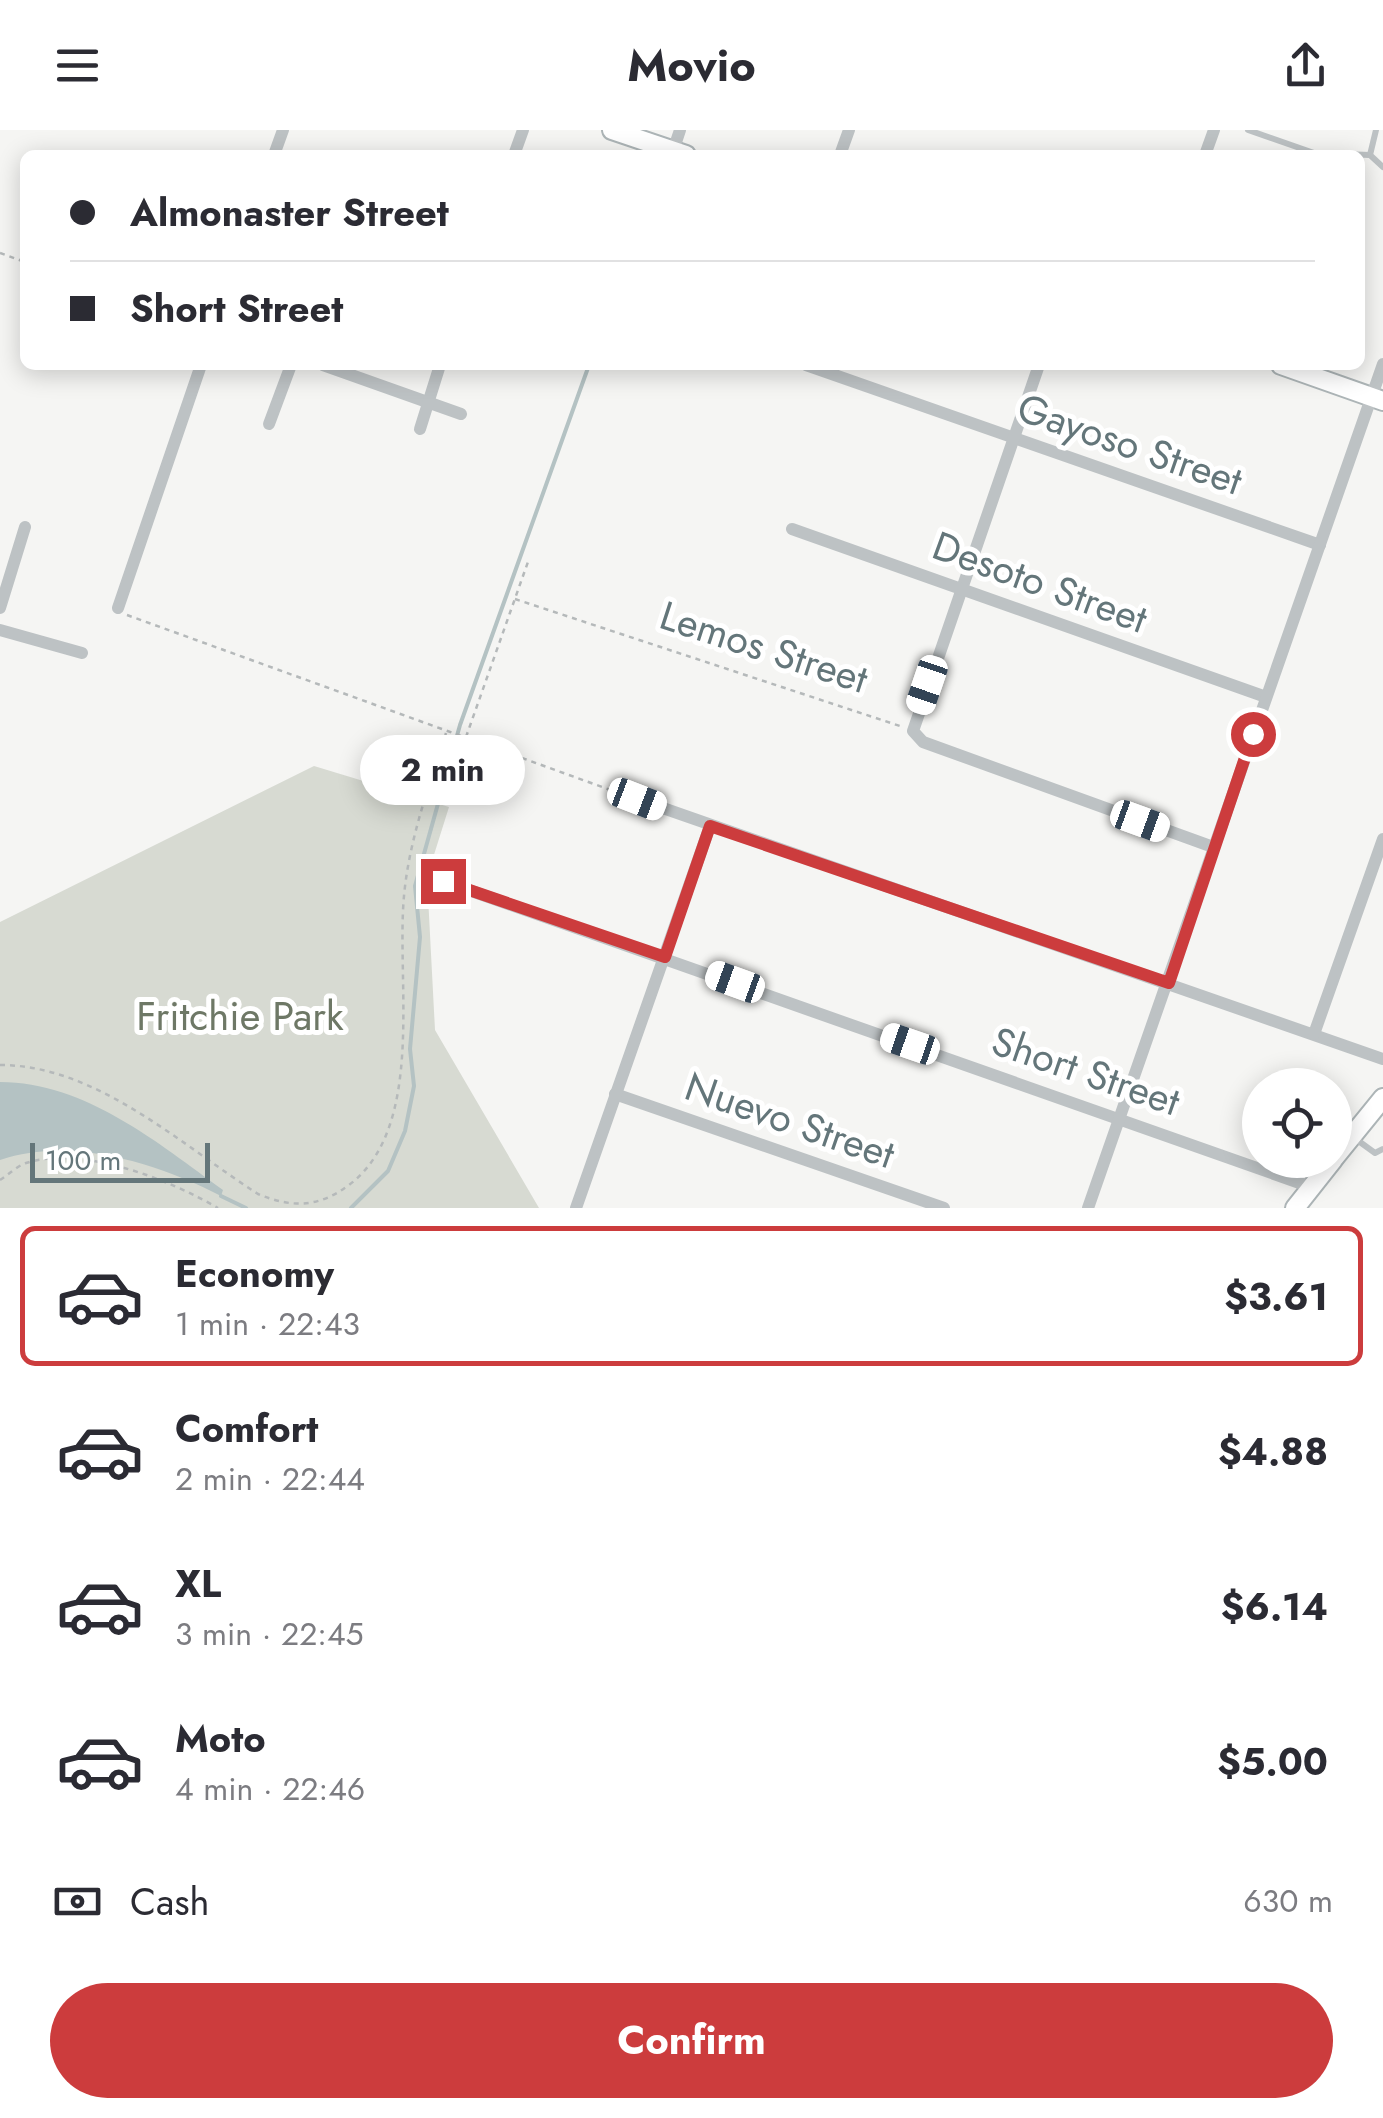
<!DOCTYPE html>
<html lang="en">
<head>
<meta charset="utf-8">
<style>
	:root { --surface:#fff; --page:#f2f2f3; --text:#2b2b33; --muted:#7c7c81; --line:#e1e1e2; --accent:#cc3c3d }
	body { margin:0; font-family:Jost,sans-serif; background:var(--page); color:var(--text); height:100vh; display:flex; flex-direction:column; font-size:38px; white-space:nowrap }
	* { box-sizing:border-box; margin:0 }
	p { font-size:32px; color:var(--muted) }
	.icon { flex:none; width:55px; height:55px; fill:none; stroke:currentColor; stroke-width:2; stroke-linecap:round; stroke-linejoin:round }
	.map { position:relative; height:1078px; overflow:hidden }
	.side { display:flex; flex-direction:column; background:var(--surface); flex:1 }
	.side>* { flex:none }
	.banner { position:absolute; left:20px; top:20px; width:1345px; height:220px; border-radius:15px; box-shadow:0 5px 25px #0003; display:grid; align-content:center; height:220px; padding:0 50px; background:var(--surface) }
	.fabs { position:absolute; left:1242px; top:938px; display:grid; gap:20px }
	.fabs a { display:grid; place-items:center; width:110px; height:110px; border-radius:50%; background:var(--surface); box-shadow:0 5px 25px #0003; font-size:50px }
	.scale { position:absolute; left:30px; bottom:25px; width:180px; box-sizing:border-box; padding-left:10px; border:5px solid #64767a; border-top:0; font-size:28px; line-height:35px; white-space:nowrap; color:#64767a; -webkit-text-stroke:8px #fff; paint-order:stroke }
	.end { position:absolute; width:45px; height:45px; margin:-22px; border:12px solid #cc3c3d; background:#fff; box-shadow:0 0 0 5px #fff }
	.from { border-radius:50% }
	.bubble { position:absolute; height:70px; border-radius:35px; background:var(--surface); box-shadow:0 5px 25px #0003; font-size:32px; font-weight:700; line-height:70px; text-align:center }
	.car { position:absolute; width:30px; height:60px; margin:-30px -15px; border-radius:12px; box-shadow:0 0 8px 2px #0007; background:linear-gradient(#fff 24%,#345 0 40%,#fff 0 76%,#345 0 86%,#fff 0) }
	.banner b { display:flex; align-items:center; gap:35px; height:95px; font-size:38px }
	.banner b+b { border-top:2px solid var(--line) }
	.banner i { width:25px; height:25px; background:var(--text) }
	ul { padding:18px 0 0; list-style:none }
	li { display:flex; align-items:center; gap:30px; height:140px; margin:0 20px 15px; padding:0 30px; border:5px solid transparent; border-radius:15px }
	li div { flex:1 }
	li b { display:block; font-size:38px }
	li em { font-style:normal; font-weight:700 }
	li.current { border-color:var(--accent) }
	li>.icon { width:90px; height:90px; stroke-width:1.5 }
	.pay { display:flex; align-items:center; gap:25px; height:110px; padding:0 50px; font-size:38px }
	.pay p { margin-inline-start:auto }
	.button { display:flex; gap:20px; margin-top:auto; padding:20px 50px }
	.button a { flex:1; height:115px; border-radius:60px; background:var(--accent); color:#fff; font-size:40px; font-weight:700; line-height:115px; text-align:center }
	header { display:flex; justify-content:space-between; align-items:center; height:130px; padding:0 50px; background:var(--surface); font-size:45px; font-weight:700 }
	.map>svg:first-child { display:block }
	.green { fill:#d7dad2 }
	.water { fill:#b4c2c3 }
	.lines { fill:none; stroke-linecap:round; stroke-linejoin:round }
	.stream { stroke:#b4c2c3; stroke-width:4 }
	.secondary-casing { stroke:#adb5b7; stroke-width:22 }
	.path { stroke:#b5b9ba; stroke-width:2.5; stroke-dasharray:5 5; stroke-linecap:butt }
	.lane { stroke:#bdc2c4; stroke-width:6 }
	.street { stroke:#bdc2c4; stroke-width:12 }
	.secondary { stroke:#fff; stroke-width:18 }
	.route { stroke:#cc3c3d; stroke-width:12 }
	.labels { text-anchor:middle; stroke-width:10; stroke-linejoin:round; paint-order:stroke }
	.street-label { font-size:40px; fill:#64767a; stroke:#fff }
	.park-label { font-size:40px; fill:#6e7866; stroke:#fff }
</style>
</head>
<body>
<header><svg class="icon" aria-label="menu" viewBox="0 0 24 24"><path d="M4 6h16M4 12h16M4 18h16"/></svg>Movio<svg class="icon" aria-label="share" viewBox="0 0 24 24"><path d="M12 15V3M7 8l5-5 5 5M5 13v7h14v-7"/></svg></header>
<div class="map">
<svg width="1383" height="1078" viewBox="0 0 1383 1078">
	<rect width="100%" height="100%" fill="#f5f5f3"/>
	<path class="green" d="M314,636L449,677L427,747L435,900L539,1078H0V792Z"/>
	<path class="water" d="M0,952C85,952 158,1013 223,1060L221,1066C157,1033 71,1006 0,1030Z"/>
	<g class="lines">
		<g class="stream">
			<path d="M221,1066L246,1078"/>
			<path d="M351,1078L388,1041L405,1001L414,956L410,919L420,807L415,756L460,595L589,235"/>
		</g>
		<defs>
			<g id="secondary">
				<path d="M612,0L686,25"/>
				<path d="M1281,235L1383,271"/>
				<path d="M1335,1027L1383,968"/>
				<path d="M1295,1078L1333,1030"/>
			</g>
		</defs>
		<use href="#secondary" class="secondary-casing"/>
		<g class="path">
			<path d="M0,123L25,132"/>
			<path d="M515,469L903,597"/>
			<path d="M127,485L627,666"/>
			<path d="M466,607L529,429"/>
			<path d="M0,935C96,935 180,1014 258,1064C292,1078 318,1078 349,1055C426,997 396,852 404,766C409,710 429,656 446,603"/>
			<path d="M0,1050C8,1045 17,1036 26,1033C83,1015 170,1050 218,1078"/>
		</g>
		<g class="lane">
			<path d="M1248,0L1314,23L1370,25"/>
			<path d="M1376,0L1370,25L1383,37"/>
			<path d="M1353,1007L1375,1023L1383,1019"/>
		</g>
		<g class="street">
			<path d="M673,21L680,0"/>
			<path d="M274,25L283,0"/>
			<path d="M514,25L523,0"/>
			<path d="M840,25L849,0"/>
			<path d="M1205,25L1214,0"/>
			<path d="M323,235L461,284"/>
			<path d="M806,235L1320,415"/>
			<path d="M1039,235L913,601L923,612L1213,717"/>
			<path d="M269,294L291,235"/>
			<path d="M420,299L440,235"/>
			<path d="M792,399L1266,567"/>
			<path d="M0,478L25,397"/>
			<path d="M118,478L201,235"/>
			<path d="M0,500L82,523"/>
			<path d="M637,669L1383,929"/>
			<path d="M443,751L1311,1057"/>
			<path d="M1314,904L1383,709"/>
			<path d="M615,964L944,1078"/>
			<path d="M576,1078L710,696"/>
			<path d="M1088,1078L1383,234"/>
		</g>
		<use href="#secondary" class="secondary"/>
	</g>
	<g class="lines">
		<path class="route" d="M443,751L665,827L710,696L1169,853L1253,604"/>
	</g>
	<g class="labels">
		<g class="street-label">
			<text transform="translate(1130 314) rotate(19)" y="14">Gayoso Street</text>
			<text transform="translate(1040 452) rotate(20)" y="14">Desoto Street</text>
			<text transform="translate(764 517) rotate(18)" y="14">Lemos Street</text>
			<text transform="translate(1086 941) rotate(19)" y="14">Short Street</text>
			<text transform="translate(790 990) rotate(19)" y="14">Nuevo Street</text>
		</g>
		<g class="park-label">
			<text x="240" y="900">Fritchie Park</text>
		</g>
	</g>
</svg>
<div class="fabs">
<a><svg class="icon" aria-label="locate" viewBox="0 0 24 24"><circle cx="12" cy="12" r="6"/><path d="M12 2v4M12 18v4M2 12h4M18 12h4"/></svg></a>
</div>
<div class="scale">100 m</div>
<i class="end from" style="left:1253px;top:604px"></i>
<i class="end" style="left:443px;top:751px"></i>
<div class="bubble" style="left:360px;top:605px;width:165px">2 min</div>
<i class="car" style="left:927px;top:555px;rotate:199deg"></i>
<i class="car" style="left:637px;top:669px;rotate:111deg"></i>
<i class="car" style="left:1140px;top:691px;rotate:110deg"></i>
<i class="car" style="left:735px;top:852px;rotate:290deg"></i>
<i class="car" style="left:910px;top:914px;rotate:289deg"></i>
<div class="banner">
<b><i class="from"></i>Almonaster Street</b>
<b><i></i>Short Street</b>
</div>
</div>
<section class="side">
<ul>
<li class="current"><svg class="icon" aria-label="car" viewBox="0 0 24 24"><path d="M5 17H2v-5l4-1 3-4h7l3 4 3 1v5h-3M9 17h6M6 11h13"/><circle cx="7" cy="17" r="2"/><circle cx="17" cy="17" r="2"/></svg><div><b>Economy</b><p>1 min · 22:43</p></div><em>$3.61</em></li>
<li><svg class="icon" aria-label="car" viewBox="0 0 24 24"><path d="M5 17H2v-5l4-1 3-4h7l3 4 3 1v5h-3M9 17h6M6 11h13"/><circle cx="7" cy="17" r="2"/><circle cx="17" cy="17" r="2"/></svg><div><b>Comfort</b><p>2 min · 22:44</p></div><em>$4.88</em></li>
<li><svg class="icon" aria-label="car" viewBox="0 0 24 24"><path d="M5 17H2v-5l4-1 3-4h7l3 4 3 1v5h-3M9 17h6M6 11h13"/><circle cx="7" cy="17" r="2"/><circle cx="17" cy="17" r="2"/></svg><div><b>XL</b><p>3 min · 22:45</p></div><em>$6.14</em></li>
<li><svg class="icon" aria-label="car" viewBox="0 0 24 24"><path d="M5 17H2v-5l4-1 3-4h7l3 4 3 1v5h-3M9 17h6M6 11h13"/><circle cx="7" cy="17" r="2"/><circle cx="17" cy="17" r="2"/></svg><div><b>Moto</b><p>4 min · 22:46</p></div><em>$5.00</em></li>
</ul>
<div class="pay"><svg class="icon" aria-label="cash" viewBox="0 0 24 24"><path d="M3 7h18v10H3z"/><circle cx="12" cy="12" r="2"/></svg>Cash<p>630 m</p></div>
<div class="button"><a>Confirm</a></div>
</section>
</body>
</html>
